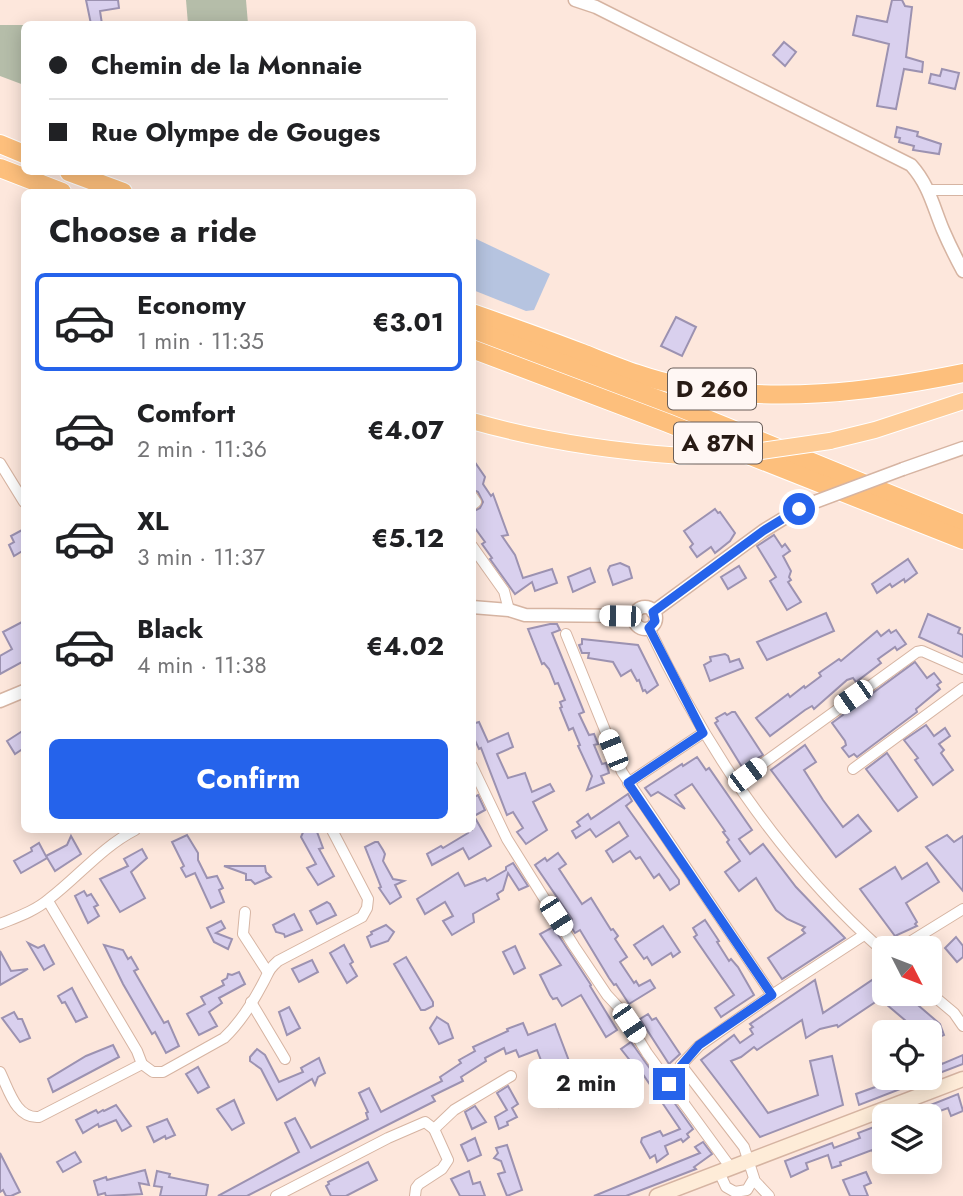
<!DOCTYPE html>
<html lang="en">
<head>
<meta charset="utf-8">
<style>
	:root { --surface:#fff; --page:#f2f2f2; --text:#202124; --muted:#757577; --line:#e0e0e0; --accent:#2563eb }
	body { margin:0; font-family:Jost,sans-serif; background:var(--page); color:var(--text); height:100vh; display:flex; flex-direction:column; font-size:26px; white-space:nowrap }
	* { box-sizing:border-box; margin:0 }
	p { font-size:23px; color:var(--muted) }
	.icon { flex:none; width:38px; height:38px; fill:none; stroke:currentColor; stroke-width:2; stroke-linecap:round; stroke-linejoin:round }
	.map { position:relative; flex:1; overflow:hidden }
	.panel { position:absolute; left:21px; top:189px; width:455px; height:644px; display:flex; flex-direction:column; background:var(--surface); border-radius:10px; box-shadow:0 4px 18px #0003 }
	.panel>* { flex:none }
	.hud { position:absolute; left:21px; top:21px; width:455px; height:154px; border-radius:10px; box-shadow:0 4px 18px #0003; display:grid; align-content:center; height:154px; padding:0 28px; background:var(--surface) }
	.needle { width:46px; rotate:132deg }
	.buttons { position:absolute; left:872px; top:936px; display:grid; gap:14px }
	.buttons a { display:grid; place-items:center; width:70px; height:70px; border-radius:10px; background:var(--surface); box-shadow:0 4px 18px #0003; font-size:35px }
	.end { position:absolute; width:32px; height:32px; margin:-16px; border:9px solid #2563eb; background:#fff; box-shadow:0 0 0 4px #fff }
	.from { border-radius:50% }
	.bubble { position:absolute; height:49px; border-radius:10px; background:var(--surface); box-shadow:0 4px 18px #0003; font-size:23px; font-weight:700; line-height:49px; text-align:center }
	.car { position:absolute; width:21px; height:42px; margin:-21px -10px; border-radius:9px; box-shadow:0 0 5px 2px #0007; background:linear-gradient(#fff 24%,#345 0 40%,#fff 0 76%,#345 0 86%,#fff 0) }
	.hud b { display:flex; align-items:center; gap:24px; height:66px; font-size:26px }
	.hud b+b { border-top:2px solid var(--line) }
	.hud i { width:18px; height:18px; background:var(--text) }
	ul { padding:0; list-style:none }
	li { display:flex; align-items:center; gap:21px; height:98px; margin:0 14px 10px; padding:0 14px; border:4px solid transparent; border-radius:10px }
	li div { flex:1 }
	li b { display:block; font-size:26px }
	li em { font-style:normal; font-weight:700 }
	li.selected { border-color:var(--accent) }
	li>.icon { width:63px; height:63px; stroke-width:1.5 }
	h2 { padding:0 28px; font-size:32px; line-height:84px }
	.primary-button { display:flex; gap:14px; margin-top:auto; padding:14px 28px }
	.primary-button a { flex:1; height:80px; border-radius:10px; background:var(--accent); color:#fff; font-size:28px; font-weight:700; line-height:80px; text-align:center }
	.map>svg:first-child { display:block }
	.green { fill:#b5bda9 }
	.water { fill:#b6c4e0 }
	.building { fill:#d9d0ee; stroke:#9c92b1; stroke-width:2 }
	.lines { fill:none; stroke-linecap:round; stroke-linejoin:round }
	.minor-casing { stroke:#d6b4a2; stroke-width:12 }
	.tertiary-casing { stroke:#d6b4a2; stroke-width:15 }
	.secondary-casing { stroke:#d6b4a2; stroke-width:17 }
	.trunk-casing { stroke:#fff; stroke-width:18 }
	.motorway-casing { stroke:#fff; stroke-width:20 }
	.minor { stroke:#fff; stroke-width:10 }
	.tertiary { stroke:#fff; stroke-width:12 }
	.secondary { stroke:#feecd8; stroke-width:14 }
	.trunk { stroke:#fecc96; stroke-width:16 }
	.motorway { stroke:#fdbf7c; stroke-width:18 }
	.tertiary-bridge-casing { stroke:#d6b4a2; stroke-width:15; stroke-linecap:butt }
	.trunk-bridge-casing { stroke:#fff; stroke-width:18; stroke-linecap:butt }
	.tertiary-bridge { stroke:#fff; stroke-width:12 }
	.trunk-bridge { stroke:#fecc96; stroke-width:16 }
	.route { stroke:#2563eb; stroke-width:9 }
	.labels { text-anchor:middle; stroke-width:6; stroke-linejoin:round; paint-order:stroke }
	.shield { fill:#fff7f4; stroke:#685d58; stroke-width:2 }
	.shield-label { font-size:24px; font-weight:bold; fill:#281b15 }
</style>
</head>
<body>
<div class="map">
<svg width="963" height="1196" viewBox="0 0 963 1196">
	<rect width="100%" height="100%" fill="#fde7dc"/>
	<g class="green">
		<path d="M186,0H246L248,24H188Z"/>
		<path d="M24,24V85L0,76V25L33,24Z"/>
	</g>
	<path class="water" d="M472,237L550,274L534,310L526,311L473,290Z"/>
	<g class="building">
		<path d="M86,0H118L119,8L100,11L102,24H91Z"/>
		<path d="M892,0H902L905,6L912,7L906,57L923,62L922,72L904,69L896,109L877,106L889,44L853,35L857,16L887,22Z"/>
		<path d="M784,42L796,52L785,66L773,55Z"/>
		<path d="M942,69L959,73L955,89L929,83L931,74L940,76Z"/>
		<path d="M897,127L918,132L917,136L941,144L939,154L913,150L914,146L899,142L900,138L895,137Z"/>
		<path d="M676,317L696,327L682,356L661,346Z"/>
		<path d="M472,458L485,477L483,484L491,496L493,494L508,535L502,536L515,555L523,578L552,569L557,583L535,591L532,582L515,594L490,559L492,558L482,544L485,542L472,524V512L480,508L483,502L478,492L472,489Z"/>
		<path d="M715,509L718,513L720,512L735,533L730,541L715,553L711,547L697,557L690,547L693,544L684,531Z"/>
		<path d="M24,529V550L14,556L9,545L14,542L11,536Z"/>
		<path d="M774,535L782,547L785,544L790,551L783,556L791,571L789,577L791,580L788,582L801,602L787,610L770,581L776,577L757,546Z"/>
		<path d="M908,559L917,573L905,582L904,579L892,587L890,584L877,593L872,584Z"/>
		<path d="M620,563L629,567L632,578L613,585L608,570L610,566Z"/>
		<path d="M739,566L746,578L728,589L721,577Z"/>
		<path d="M590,568L595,582L573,592L568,577Z"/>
		<path d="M826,613L834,631L767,660L757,642Z"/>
		<path d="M928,614L960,628L958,633L963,635V657L919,637Z"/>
		<path d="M24,621V661L0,674V656L12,649L3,632Z"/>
		<path d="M550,624H557L560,630L552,633L584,712L579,714L589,735L594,734L598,744L594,745L602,764L606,763L609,773L601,776L604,783L587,790L592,776L578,746L580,745L573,728L569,730L560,708L562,707L560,702L565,700L558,683L555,684L549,669L544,663L542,664L528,629Z"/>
		<path d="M889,630L891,633L896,630L906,644L897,650L895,647L878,659L881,663L856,682L853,678L847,680L814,709L812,706L805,710L770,736L756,718L788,694L790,697L804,686L805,688L821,676L819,673L839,659L841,661L877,631L881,636Z"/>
		<path d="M582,639L638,645L658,685L647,693L645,690L643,691L639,680L637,681L631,670L621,676L613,662L588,658L589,653H582L579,645L582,644Z"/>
		<path d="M725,654L728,656L730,662L739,659L743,668L710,681L704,665L711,661L710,657Z"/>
		<path d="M915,662L927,678L934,673L941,682L937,685L940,689L916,709L917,712L857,757L854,754L849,757L842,748L846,745L845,741L832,723Z"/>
		<path d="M732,712H735L763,755L742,767L715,723L718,721L716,718L725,713L727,715Z"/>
		<path d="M479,722L488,742L508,733L513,747L497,754L508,778L525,773L532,792L550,784L554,791L533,802L547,830L526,844L517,832L523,828L513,812L507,815L481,748L479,749L472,734V724Z"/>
		<path d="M926,725L934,736L945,728L950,736L939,744L944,750L941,753L953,770L933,785L915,760L918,758L904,740Z"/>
		<path d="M24,730V748L15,754L7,741Z"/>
		<path d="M805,745L816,762L804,770L823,800L843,827L858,815L871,831L836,857L771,770Z"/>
		<path d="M887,753L917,797L898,811L866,769Z"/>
		<path d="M697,757L706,770L709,768L752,830L739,839L750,854L763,844L796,887L845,938L782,979L768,958L805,933L802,930L805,927L787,919L776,910L756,878L739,891L725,872L740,861L727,842L729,840L723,832L725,831L692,784L675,795L685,809L658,792L651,796L645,788L682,764L683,766Z"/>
		<path d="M628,794L632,801L626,806L679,880V884L670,890L659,874L654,878L640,857L636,859L630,851L613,862L606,851L628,836L619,822L596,837L590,829L576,838L572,831L580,826L577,822L588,814L591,819Z"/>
		<path d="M478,795L485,810L474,816L491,846L469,859L463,848L432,865L427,854L441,846L443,848L468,833L466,830H472V798Z"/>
		<path d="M304,830H314L317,832L323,848L319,849L334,876L318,885L307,868L316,864L301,837Z"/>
		<path d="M187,835L198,853V860L207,878L217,876L223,888L219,890L224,902L211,908L195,873L186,877L181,868L184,866L172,842Z"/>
		<path d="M947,835L954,842L963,836V891L926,847Z"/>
		<path d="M71,836L81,854L55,871L46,856L67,845Z"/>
		<path d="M375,842H378L383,850L385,854L383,861L393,879L404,881L395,885L401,897L390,904L379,888L381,887L365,847Z"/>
		<path d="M39,843L47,858L21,873L14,861L32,851L31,848Z"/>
		<path d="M142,849L147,858L131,872L145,898L120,912L100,879L128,866L124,859Z"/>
		<path d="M558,853L566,864L559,869L582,904L591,898L611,930L613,929L618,936L615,939L627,957L620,962L634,983L636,981L639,986L650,980L655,988L629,1004L616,984L614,985L609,978L580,930L575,933L568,922L572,919L535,865L545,858L547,861Z"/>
		<path d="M513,863L528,886L519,890L508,873L503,890L497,894L499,899L473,914L474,922L452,935L443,921L453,916L445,902L425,914L417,899L458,873L465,886L485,878L487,881L506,870V867Z"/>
		<path d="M927,863L939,882L906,903L917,922L915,924L917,926L895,936L860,889L895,867L902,879Z"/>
		<path d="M224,866H265L266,872L271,877L255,884L251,880H246V874Z"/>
		<path d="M84,891L87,896L91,894L98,905L94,907L99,916L88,923L75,896Z"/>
		<path d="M327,902L330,904L336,915L317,924L310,911Z"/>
		<path d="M294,914L302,930L285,937L284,934L276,932L273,925Z"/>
		<path d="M705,920L719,941L717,942L729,961L731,959L738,967L754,995L721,1017L715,1008L734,995L694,937L697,935L693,928Z"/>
		<path d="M221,921L225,928L216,933L232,939L228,949L214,942L207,928Z"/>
		<path d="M386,925L394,932L388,941L371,947L367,937L372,934L371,932Z"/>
		<path d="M663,926L680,952L673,957L671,953L652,965L647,957L644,959L634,945Z"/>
		<path d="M553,927L591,985L590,986L617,1030L606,1037L581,995L562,1006L557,998L553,999L550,995L540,975L561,965L540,934Z"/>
		<path d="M956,937L963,946V957L957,962L945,948Z"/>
		<path d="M28,943L38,948L44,945L54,964L44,970Z"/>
		<path d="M104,945L123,950L128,959L131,957L138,969L134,971L141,983L164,1023L168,1021L179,1046L166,1053L155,1032L152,1034L123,984Z"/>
		<path d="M344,945L353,962L350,964L357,976L347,983L330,953Z"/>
		<path d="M515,946L525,968L514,974L503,952Z"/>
		<path d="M0,951L11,971L28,969L0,985Z"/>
		<path d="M406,957L433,1002V1006L425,1010H421L394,964Z"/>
		<path d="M312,960L318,972L299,982L292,969Z"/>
		<path d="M239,972L245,984L219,998L222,1003L209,1012L217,1026L199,1035L187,1014L205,1004L201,997L224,985L222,981L227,978L228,974L232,975Z"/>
		<path d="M884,972V994H905L940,1024L944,1035L930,1041L942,1064L963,1055V1064L929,1077V1032H919L880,999L838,1027L837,1025L820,1029L806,1038L802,1020L757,1050L754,1047L741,1057L731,1061L768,1113L818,1095L810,1061L832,1056L843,1105L760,1137L701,1060L734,1035L740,1043L753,1034L750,1029L753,1027L750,1024L815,980L823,1013Z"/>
		<path d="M72,988L87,1017L76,1022L65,1002L62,1003L58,996Z"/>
		<path d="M289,1007L300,1028L287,1035L279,1012Z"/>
		<path d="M14,1012L18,1019H22L30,1038L20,1042L2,1018Z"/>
		<path d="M648,1014L652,1020L656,1018L680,1054L669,1064L640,1019Z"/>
		<path d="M437,1017L448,1024L453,1038L439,1044L430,1028Z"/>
		<path d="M523,1023L528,1035L555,1024L583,1098L559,1107L537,1050L519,1057L516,1050L506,1054L504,1048L485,1058L486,1061L461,1077L463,1081L432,1096L435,1101L247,1196H218L299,1152L285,1123L295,1118L311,1148L368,1119L366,1113L368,1112L359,1093L369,1088L381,1112L442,1081L440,1077L461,1063L459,1060L475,1051L473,1047L508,1031L507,1029Z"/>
		<path d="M631,1042L693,1129L687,1134L689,1137L683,1142L681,1139L665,1146L668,1154L657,1162L655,1155L650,1158L641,1142L642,1138L660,1131L663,1136L680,1129L638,1067L636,1068L621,1049Z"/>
		<path d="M113,1045L119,1057L53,1092L48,1079L86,1056Z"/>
		<path d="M257,1049L265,1055L279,1082L303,1072L301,1068L319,1058L325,1073L318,1077L315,1085L312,1079L277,1100L261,1069L250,1061V1057Z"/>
		<path d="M198,1067L209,1087L198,1093L186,1074Z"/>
		<path d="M885,1078H926V1079L859,1105L856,1094L878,1086L877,1082Z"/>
		<path d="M508,1086L518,1104L512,1108L517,1117L507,1122L508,1125L499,1129L495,1117L507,1110L497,1093Z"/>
		<path d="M958,1094L963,1111L951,1116L948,1108L926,1116H903Z"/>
		<path d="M234,1100L244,1123L232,1130L217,1109Z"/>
		<path d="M116,1105L131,1126L122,1131L116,1120L99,1127L98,1124L83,1133L76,1120L96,1110L98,1113L103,1110L104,1111Z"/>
		<path d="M475,1106L486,1122L472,1129L465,1112Z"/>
		<path d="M167,1119L175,1135L166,1139L165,1136L154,1142L147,1127Z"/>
		<path d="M882,1124L884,1157L876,1160L872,1150L840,1162L841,1165L832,1168L828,1155L806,1163L808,1169L791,1177L785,1161L832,1143L834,1148L860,1138L858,1133Z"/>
		<path d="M475,1138L481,1155L468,1161L461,1145Z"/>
		<path d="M703,1142L712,1154L694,1167L696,1169L626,1196H594L700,1153L695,1147Z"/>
		<path d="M507,1145L522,1190L507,1196L498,1174L505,1172L501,1161L494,1158L498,1153L496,1148Z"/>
		<path d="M75,1152L81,1162L63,1172L57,1162Z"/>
		<path d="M0,1153L20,1192L11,1196H6L3,1190L0,1192Z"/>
		<path d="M368,1162L377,1180L346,1196H331L326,1186L329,1184L328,1182Z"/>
		<path d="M145,1170L149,1185L139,1183L142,1194L106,1196L105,1193L98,1195L94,1181L106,1177L107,1180Z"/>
		<path d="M157,1171L170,1174L169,1177L208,1185L206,1196H160L162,1187L154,1186Z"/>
		<path d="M469,1171L473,1184L480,1182L485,1196H460L451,1179Z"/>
		<path d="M866,1172L871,1183L864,1186L868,1196H850L843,1180Z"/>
	</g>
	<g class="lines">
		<defs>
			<g id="minor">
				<path d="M929,190H963"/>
				<path d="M0,463L24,502"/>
				<path d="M472,496L476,502L472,505"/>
				<path d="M472,546L504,591L509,610"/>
				<path d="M649,628C706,749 783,863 884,952"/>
				<path d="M566,634L622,772L772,995"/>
				<path d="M472,766L507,839L574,946L607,995L620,1009L647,1053L731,1168"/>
				<path d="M853,769L963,688"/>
				<path d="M628,783L703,733"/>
				<path d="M736,783L917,652L922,651L963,669"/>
				<path d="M245,912L243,934L267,971"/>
				<path d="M0,924C17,917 35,911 49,899C79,876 102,847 135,830"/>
				<path d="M900,948L963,909"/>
				<path d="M929,992L954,1013L963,1026"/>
				<path d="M251,1002L285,1059"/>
				<path d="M142,1064L153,1072H163L224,1038C239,1024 253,1002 263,983C269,972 268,970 278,961L362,917L367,908L368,899L332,830"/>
				<path d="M681,1065L744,1147L754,1178L747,1190L735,1192L726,1187L719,1172"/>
				<path d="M0,1072C9,1090 16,1119 39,1117L142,1064L137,1051L48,901"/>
				<path d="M669,1084L681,1065L699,1046L772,995L864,935"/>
				<path d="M434,1129L454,1110L511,1076"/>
				<path d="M754,1180L769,1196"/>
				<path d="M276,1196L388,1138L425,1122L434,1129L448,1160L442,1169L419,1184L416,1188L415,1196"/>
			</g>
			<g id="tertiary">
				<path d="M575,0L596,7L911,165C929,185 933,206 943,230C949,244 956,258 963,271"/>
				<path d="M903,469L963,448"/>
				<path d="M472,607L509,610L525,615L634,616"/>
				<circle cx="645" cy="618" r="11"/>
				<path d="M653,612L763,531L804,506"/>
				<path d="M0,701L24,691"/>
			</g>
			<path id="secondary" d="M657,1196L963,1079"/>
			<g id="trunk">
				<path d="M472,421C542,441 610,451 682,456"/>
				<path d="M830,441L875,430L963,401"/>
			</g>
			<g id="motorway">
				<path d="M0,144L24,154"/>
				<path d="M0,168L62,192"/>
				<path d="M69,172L123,192"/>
				<path d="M472,313C509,326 546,339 582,353C613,365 646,379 678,385C773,404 870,392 963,373"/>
				<path d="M472,329L673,405L963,524"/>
				<path d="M472,349L665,422L963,540"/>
			</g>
		</defs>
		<use href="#minor" class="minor-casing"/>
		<use href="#tertiary" class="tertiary-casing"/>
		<use href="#secondary" class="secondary-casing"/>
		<use href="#trunk" class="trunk-casing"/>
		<use href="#motorway" class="motorway-casing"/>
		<use href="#minor" class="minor"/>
		<use href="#tertiary" class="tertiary"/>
		<use href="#secondary" class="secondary"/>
		<use href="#trunk" class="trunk"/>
		<use href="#motorway" class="motorway"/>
		<defs>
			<path id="tertiary-bridge" d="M804,506L903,469"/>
			<path id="trunk-bridge" d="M682,456L761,451L830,441"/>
		</defs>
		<use href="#tertiary-bridge" class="tertiary-bridge-casing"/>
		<use href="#trunk-bridge" class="trunk-bridge-casing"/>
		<use href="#tertiary-bridge" class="tertiary-bridge"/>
		<use href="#trunk-bridge" class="trunk-bridge"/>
	</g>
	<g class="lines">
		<path class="route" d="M669,1084L681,1066L699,1045L772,995L628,783L703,733L649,628L655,621L653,612L763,531L799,509"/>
	</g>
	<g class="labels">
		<g class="shield">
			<rect x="668" y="368.5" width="88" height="41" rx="5"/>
			<rect x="674" y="422.5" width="88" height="41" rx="5"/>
		</g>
		<g class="shield-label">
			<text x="712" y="397">D 260</text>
			<text x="718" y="451">A 87N</text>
		</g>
	</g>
</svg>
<div class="buttons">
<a><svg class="needle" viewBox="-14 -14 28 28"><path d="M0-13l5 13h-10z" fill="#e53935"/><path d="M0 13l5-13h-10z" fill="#757577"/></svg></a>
<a><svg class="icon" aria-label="locate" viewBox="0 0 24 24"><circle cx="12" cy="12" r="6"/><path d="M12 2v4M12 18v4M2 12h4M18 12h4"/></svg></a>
<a><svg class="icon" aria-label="layers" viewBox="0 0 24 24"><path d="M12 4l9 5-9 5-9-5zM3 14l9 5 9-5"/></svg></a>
</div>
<i class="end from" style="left:799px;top:509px"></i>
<i class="end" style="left:669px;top:1084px"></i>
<div class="bubble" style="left:528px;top:1059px;width:116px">2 min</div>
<i class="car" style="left:620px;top:616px;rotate:271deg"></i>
<i class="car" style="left:853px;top:697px;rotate:235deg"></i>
<i class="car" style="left:613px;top:750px;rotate:338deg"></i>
<i class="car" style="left:747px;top:775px;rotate:53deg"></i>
<i class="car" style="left:556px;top:916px;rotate:147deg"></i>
<i class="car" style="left:629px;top:1023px;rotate:146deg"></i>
<div class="hud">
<b><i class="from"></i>Chemin de la Monnaie</b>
<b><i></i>Rue Olympe de Gouges</b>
</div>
<section class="panel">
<h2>Choose a ride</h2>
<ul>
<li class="selected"><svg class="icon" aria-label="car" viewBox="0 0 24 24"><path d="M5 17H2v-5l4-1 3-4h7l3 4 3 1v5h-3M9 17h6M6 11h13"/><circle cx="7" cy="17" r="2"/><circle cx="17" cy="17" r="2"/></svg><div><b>Economy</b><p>1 min · 11:35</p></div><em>€3.01</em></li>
<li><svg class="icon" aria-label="car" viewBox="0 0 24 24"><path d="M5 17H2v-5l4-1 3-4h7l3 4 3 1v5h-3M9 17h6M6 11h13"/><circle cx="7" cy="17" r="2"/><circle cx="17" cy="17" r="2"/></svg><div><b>Comfort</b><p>2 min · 11:36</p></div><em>€4.07</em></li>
<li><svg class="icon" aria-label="car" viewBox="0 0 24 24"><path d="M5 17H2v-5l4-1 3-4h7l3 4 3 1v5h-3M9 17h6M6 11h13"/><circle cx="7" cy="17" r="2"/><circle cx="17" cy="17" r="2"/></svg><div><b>XL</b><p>3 min · 11:37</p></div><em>€5.12</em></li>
<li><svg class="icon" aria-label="car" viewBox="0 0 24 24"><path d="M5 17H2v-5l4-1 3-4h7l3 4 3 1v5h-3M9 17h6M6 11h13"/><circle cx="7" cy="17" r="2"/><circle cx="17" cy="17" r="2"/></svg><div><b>Black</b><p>4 min · 11:38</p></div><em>€4.02</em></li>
</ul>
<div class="primary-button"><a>Confirm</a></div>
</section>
</div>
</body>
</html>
